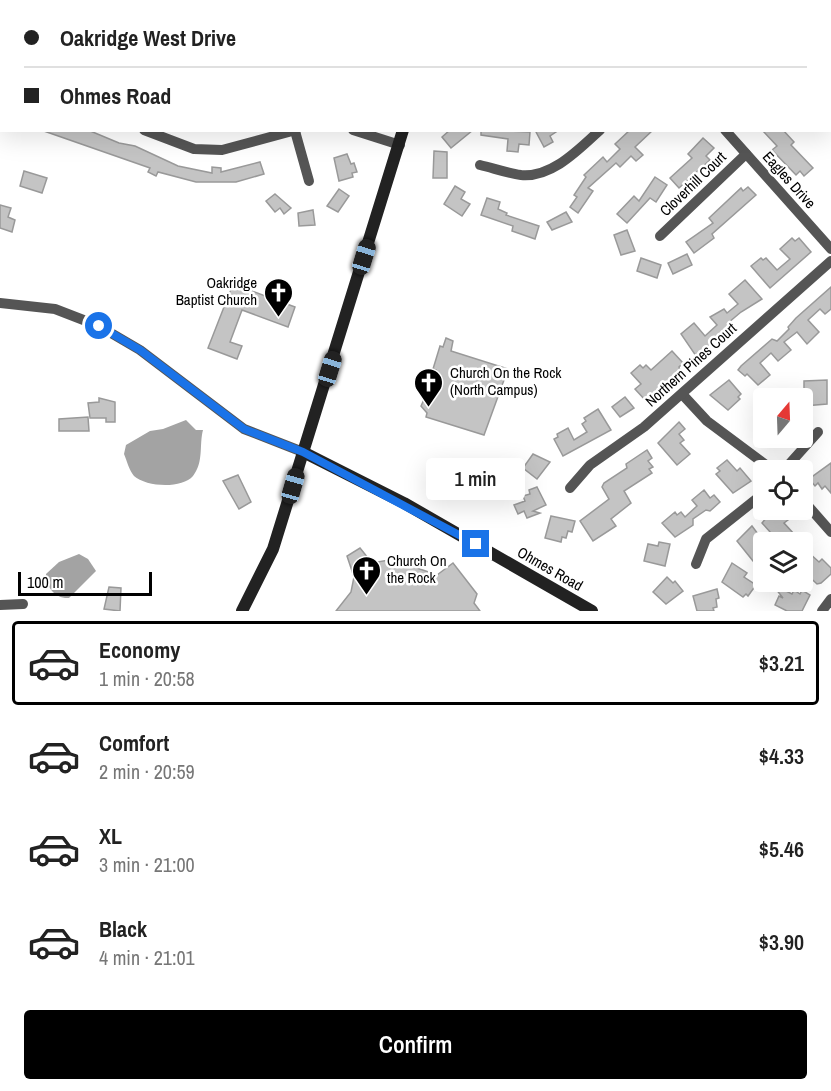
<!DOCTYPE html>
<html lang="en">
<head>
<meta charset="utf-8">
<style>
	:root { --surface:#fff; --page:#f6f6f6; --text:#222; --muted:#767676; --line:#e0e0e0; --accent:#000 }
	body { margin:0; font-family:"Archivo Narrow",sans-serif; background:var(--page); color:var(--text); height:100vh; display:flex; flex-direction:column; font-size:22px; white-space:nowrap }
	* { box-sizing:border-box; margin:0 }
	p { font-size:20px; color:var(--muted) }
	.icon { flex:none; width:33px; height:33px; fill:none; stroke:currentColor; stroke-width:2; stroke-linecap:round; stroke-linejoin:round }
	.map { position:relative; height:611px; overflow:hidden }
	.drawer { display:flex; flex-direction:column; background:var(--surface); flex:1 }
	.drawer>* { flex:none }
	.banner { position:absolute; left:0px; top:0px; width:831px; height:132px; box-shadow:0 6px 24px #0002; display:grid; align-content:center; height:132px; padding:0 24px; background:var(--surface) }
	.needle { width:39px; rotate:19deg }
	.buttons { position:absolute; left:753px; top:388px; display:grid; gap:12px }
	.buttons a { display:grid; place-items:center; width:60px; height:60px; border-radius:6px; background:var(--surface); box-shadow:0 6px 24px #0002; font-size:30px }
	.scale { position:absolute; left:18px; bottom:15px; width:134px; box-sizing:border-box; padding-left:6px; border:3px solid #000; border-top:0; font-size:16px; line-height:21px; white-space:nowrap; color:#000; -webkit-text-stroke:4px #fff; paint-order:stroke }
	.end { position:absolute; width:27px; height:27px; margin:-14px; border:8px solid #1a73e8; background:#fff; box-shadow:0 0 0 3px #fff }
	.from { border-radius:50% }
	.bubble { position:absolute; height:42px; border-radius:6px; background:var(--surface); box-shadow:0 6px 24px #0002; font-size:20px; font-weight:600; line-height:42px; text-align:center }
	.car { position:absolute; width:18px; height:36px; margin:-18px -9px; border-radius:8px; box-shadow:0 0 4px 2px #0007; background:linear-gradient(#222 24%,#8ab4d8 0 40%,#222 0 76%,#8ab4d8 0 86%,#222 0) }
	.banner b { display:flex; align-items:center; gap:21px; height:57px; font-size:22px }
	.banner b+b { border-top:2px solid var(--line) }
	.banner i { width:15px; height:15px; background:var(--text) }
	ul { padding:10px 0 0; list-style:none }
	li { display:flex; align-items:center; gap:18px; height:84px; margin:0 12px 9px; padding:0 12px; border:3px solid transparent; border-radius:6px }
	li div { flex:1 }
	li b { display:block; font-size:22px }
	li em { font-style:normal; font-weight:600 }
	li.selected { border-color:var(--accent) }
	li>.icon { width:54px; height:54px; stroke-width:1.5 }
	.primary-button { display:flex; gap:12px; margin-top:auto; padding:12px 24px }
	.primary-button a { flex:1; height:69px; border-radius:6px; background:var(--accent); color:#fff; font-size:24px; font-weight:600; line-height:69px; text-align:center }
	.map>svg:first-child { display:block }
	.water { fill:#a3a3a3 }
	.building { fill:#c4c4c4; stroke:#999; stroke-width:1.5 }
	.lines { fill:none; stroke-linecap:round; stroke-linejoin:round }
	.minor { stroke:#555; stroke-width:10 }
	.secondary { stroke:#222; stroke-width:12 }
	.route { stroke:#1a73e8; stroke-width:8 }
	.labels { text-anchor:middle; stroke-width:5; stroke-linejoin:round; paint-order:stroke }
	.street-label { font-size:15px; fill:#000; stroke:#fff }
	.poi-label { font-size:15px; fill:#000; stroke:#fff; text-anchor:start }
</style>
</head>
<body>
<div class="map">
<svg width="831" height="611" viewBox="0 0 831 611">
	<rect width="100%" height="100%" fill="#fff"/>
	<g class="water">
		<path d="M186,420L196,430H203C199,445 204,462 193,476C182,489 146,487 134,476C129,470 127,461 124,454L126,445L150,431L163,429Z"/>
		<path d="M79,554L88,559L96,571L69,598C55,599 46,587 46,574L59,562Z"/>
	</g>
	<g class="building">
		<path d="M41,130H88L119,143L135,146L178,166L212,173V167L221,168V172L260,162L264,174L236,182H196L158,172L156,176L148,172L150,168Z"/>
		<path d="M450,130H473L451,148L442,137Z"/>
		<path d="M481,130L530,132L529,145L519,144L518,152L507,151L508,139L481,135Z"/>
		<path d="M535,130H559L550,136L553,142L544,147Z"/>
		<path d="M630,130H653L635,147L643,155L636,161L631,156L620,167L616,163L588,188L593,191L578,213L570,207L577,197L574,195L586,177L584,175L603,157L607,162L620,149L615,144Z"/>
		<path d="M762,130H783L794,142L791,145L813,168L804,176L800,171L796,175L772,150L777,146Z"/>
		<path d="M703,138L714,148L706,156L710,160L679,188L670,178L692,158L688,154Z"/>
		<path d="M434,151L447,152V178H433Z"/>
		<path d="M347,154L351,164L354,163L357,172L352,173L353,177L339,181L334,158Z"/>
		<path d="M24,171L47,178L42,193L20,186Z"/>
		<path d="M655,177L667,185L656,202L650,198L627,223L617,214L634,196L639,201Z"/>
		<path d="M455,186L465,192L461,199L470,204L462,216L444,204Z"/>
		<path d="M748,187L756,195L712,234L714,238L694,253L686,242L713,223L709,218L741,188L743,191Z"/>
		<path d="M339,189L349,196L338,212L327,206Z"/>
		<path d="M275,194L291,208L284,214L280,208L275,212L266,201Z"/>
		<path d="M487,198L500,202L498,209L507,213L506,215L539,226L535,239L512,231L513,226L481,215Z"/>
		<path d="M0,205L11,208L8,217L15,220L12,232L0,228Z"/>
		<path d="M313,210L315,225L299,226L298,213Z"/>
		<path d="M566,212L572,222L552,230L547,222Z"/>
		<path d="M627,230L635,251L621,255L614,235Z"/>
		<path d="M792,238L795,241L799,238L811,252L770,288L751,266L761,258L763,260L766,258L777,270L790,259L780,249Z"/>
		<path d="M687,254L692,265L673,274L668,263Z"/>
		<path d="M641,258L661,265L657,278L637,271Z"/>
		<path d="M745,280L762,299L741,312L728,323L731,326L696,356L681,334L694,323L705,336L717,325L710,317L724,309L727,313L738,304L729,294Z"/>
		<path d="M233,284L295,307L288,327L242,310L230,342L242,346L237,359L208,348Z"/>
		<path d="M831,287V309L825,314L820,309L808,320L819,332L807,344L797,332L784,342L791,350L778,361L771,353L760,363L770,375L758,385L747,374L745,376L738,370L741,366L772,339L777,341L789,329L788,327L796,318Z"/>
		<path d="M446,338L453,341L451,351L508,369L484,435L426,417L427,413L421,406L426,395H428L436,370L433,369L440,346L443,347Z"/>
		<path d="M672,351L683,363L679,367L680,371L646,401L635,389L641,384L631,373L640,365L643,368L646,365L651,370Z"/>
		<path d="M729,380L741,394L738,397L740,399L728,410L710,395Z"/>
		<path d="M827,380V404L804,406V381Z"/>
		<path d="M625,397L634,408L620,417L612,407Z"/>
		<path d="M99,398L115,402V422H106V418H90L88,403L99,402Z"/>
		<path d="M598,409L611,430L563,456L554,439L558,437L557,434L568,428L574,440L587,432L582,424L586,421L584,418Z"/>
		<path d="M88,417L89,431H59V419Z"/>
		<path d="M679,422L685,429L679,434L684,440L680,443L690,454L677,465L658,443Z"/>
		<path d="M647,450L652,458L648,461L653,467L649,469L652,473L624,491L631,503L611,519L616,526L593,541L580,521L609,499L602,487L604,483L627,468L626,464Z"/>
		<path d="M533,454L550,462L537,479L523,468Z"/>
		<path d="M727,460L737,471L740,468L751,481L733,493L716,474L720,471L717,468Z"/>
		<path d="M831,463V493L825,486L822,489L818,483L815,486L809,479Z"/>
		<path d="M238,475L251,502L239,509L223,481Z"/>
		<path d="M537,487L546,505L533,511L540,513L527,518L524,511L518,514L514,505L525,501L523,496L530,494L529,490Z"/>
		<path d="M704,490L710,498L714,495L720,502L710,511L706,510L693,519V525L675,537L662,523L675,512L677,515L681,512L685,517L697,506L692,500Z"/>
		<path d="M773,510H788L783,515L788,520L784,523L794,534L784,543L782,540L779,542L762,523Z"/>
		<path d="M551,516L575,521L572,532L568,531L566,538L562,537L561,542L545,538Z"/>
		<path d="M752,526L758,534L755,536L764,547V557L758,561L756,559L753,561L737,541Z"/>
		<path d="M659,542L670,544L665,566L644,561L648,544L658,546Z"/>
		<path d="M360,548L372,563L406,557L417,568L437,575L453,563L477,594L474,603L480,611H336L351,592L354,577L347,556Z"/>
		<path d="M808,552L819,562L822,559L831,568V574L821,583L817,584L802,570V558Z"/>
		<path d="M732,563L747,573L744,577L756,585L748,596L746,594L743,597L722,582Z"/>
		<path d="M667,577L673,583L675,581L683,591L666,604L653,592Z"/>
		<path d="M772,584L792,594L794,590L800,594L802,590L810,595L802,611H787L775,605L779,596L783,598Z"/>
		<path d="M109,587L121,588L120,611L104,609Z"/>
		<path d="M717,589L719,598L716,599L717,607L713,608L714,611H697L693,596Z"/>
	</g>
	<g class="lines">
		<g class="minor">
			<path d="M186,0L190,2"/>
			<path d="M605,0L607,2"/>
			<path d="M176,2L177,0"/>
			<path d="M534,2V0"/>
			<path d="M741,2V0"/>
			<path d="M830,67H831"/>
			<path d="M0,78L2,79"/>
			<path d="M830,83L831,84"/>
			<path d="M144,130L194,149L222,150L296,130"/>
			<path d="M353,130L400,145"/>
			<path d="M725,130L831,249"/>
			<path d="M295,131L309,181"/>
			<path d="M480,165C493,168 507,173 521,175C552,178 579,149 600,130"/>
			<path d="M660,236L746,154"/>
			<path d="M0,303L55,309L99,326L140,350L244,429L303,452"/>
			<path d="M682,394L707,421L774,471"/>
			<path d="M783,471L818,432"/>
			<path d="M570,488L590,465L644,427L831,261"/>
			<path d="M802,499L831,532"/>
			<path d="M696,564L706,539L764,493"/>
			<path d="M0,605L23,604"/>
			<path d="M822,611L831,599"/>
		</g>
		<g class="secondary">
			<path d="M429,2V0"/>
			<path d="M303,452L404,503L592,611"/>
			<path d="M242,611L273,549L403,130"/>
		</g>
	</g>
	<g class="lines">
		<path class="route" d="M99,326L140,350L244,429L303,452L476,544"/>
	</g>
	<defs>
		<symbol id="church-pin" viewBox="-11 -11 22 30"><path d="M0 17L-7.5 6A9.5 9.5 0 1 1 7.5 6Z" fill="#000" stroke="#fff"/><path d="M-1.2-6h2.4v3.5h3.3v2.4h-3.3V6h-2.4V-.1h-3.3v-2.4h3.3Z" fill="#fff"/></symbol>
	</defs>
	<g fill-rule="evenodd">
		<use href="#church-pin" x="262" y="276" width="33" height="45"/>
		<use href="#church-pin" x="412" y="366" width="33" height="45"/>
		<use href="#church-pin" x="350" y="554" width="33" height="45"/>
	</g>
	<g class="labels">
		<g class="street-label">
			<text transform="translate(789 180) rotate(48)" y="5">Eagles Drive</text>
			<text transform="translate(693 184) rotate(-44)" y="5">Cloverhill Court</text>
			<text transform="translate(691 365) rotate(-42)" y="5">Northern Pines Court</text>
			<text transform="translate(550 569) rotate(30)" y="5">Ohmes Road</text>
		</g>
		<g class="poi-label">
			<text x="257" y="288" text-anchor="end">Oakridge<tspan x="257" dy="17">Baptist Church</tspan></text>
			<text x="450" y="378">Church On the Rock<tspan x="450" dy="17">(North Campus)</tspan></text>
			<text x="387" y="566">Church On<tspan x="387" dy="17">the Rock</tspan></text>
		</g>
	</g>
</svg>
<div class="buttons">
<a><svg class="needle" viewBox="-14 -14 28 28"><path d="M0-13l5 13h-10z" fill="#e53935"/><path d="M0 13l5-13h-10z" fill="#767676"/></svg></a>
<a><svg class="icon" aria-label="locate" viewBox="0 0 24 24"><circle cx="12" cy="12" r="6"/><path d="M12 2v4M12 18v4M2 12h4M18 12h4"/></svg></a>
<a><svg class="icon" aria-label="layers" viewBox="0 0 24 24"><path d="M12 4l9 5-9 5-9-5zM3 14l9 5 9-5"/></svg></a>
</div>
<div class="scale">100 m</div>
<i class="end from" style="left:99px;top:326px"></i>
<i class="end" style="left:476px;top:544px"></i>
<div class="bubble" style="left:426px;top:458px;width:99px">1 min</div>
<i class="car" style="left:364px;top:257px;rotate:17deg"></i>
<i class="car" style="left:330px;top:369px;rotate:17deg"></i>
<i class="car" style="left:293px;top:486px;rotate:16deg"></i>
<div class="banner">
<b><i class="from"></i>Oakridge West Drive</b>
<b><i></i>Ohmes Road</b>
</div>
</div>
<section class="drawer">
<ul>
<li class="selected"><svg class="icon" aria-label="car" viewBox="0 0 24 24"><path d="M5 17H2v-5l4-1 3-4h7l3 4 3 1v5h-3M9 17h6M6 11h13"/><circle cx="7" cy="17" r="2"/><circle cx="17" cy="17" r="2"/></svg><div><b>Economy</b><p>1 min · 20:58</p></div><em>$3.21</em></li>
<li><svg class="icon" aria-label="car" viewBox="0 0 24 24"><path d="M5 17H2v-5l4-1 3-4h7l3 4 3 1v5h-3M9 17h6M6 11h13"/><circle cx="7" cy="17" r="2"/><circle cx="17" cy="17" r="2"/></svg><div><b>Comfort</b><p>2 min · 20:59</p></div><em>$4.33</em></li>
<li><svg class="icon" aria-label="car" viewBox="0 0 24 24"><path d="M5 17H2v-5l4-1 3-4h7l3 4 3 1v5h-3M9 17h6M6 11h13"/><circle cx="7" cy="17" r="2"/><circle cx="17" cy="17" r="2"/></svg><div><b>XL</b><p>3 min · 21:00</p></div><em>$5.46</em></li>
<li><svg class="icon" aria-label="car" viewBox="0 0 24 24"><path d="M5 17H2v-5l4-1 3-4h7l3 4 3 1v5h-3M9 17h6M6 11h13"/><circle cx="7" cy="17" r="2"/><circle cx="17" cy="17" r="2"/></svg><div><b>Black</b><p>4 min · 21:01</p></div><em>$3.90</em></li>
</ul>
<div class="primary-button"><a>Confirm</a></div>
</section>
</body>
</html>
